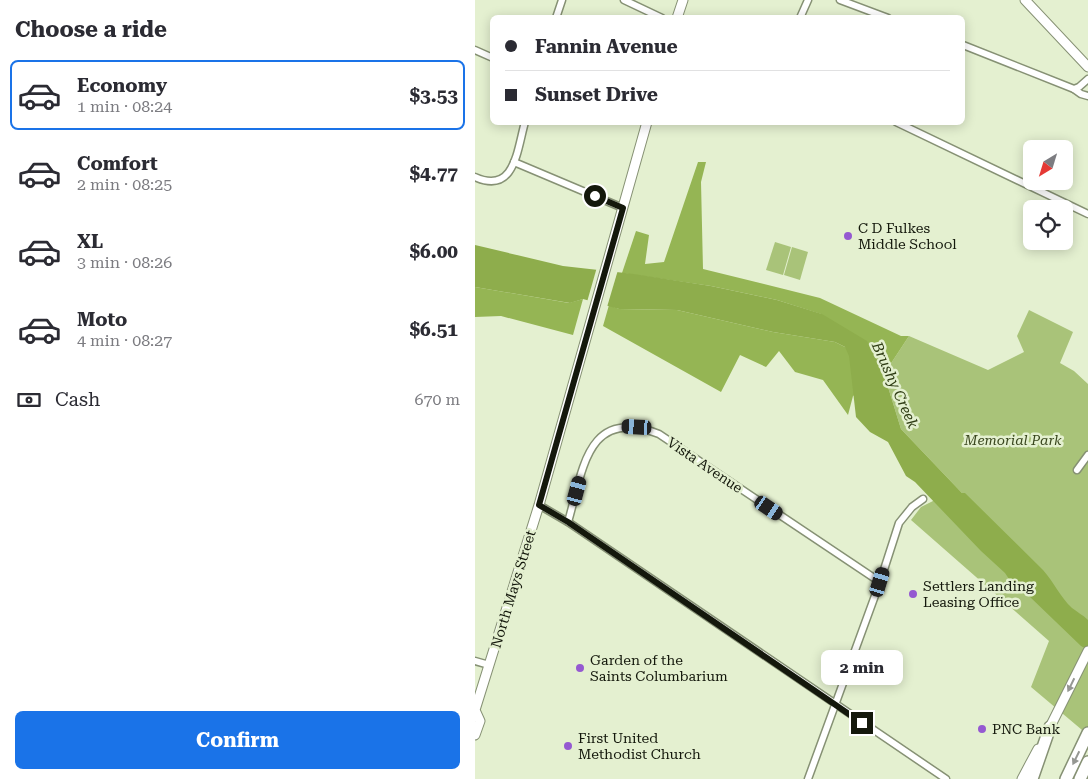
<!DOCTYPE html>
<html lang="en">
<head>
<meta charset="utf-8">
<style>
	:root { --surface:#fff; --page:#f7f7f7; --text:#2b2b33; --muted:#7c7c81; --line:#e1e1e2; --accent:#1a73e8 }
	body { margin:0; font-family:"Roboto Serif",serif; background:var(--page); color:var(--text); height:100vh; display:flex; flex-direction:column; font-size:19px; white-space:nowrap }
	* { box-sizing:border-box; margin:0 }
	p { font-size:16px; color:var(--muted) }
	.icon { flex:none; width:28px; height:28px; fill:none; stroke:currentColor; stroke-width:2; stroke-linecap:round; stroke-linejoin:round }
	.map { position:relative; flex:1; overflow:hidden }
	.drawer { display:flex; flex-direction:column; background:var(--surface); width:475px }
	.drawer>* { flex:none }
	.top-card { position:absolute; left:15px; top:15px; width:475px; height:110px; border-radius:8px; box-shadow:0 2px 12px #0003; display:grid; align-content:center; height:110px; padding:0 15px; background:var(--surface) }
	.needle { width:32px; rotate:218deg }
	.buttons { position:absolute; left:548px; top:140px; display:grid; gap:10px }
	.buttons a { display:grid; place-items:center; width:50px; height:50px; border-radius:8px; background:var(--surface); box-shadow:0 2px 12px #0003; font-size:25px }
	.end { position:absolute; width:22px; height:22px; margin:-11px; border:6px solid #14180c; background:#fff; box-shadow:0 0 0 2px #fff }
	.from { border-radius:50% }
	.bubble { position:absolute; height:35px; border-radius:8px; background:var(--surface); box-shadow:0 2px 12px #0003; font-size:16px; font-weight:700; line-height:35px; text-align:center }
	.car { position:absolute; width:15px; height:30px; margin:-15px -8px; border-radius:6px; box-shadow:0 0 4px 1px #0007; background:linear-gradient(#222 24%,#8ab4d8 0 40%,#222 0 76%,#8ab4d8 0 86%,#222 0) }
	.top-card b { display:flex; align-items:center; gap:18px; height:48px; font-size:19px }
	.top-card b+b { border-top:1px solid var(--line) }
	.top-card i { width:12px; height:12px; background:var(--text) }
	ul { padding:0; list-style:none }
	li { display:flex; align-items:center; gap:15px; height:70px; margin:0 10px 8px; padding:0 5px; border:2px solid transparent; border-radius:8px }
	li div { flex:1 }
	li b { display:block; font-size:19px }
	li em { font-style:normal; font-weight:700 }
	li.selected { border-color:var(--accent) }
	li>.icon { width:45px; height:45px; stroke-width:1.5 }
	h2 { padding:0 15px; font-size:22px; line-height:60px }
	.pay { display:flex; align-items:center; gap:12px; height:55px; padding:0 15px; font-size:19px }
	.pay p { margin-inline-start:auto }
	.cta { display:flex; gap:10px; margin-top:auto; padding:10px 15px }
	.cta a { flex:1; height:58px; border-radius:8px; background:var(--accent); color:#fff; font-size:20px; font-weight:700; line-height:58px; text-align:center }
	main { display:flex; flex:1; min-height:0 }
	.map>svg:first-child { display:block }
	.green { fill:#a9c379 }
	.forest { fill:#95b554 }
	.water { fill:#8ead4c }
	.pier { fill:#e4f0d0 }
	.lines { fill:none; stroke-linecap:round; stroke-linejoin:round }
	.street-casing { stroke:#869174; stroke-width:9 }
	.secondary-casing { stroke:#869174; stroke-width:11 }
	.highway-casing { stroke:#869174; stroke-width:14 }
	.street { stroke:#fff; stroke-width:6 }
	.secondary { stroke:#fff; stroke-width:9 }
	.highway { stroke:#fff; stroke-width:11 }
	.oneway { fill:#959792 }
	.route { stroke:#14180c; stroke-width:6 }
	.poi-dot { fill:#9559d1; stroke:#e4f0d0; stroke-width:2 }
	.labels { text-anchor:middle; stroke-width:5; stroke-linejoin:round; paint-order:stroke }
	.poi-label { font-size:14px; fill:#14180c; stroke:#e4f0d0; text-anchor:start }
	.park-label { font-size:14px; font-style:italic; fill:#39461e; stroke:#e4f0d0 }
	.street-label { font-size:14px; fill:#14180c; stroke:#e4f0d0 }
	.water-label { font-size:15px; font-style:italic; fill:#2e3b13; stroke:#e4f0d0 }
</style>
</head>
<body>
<main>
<section class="drawer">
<h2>Choose a ride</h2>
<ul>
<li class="selected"><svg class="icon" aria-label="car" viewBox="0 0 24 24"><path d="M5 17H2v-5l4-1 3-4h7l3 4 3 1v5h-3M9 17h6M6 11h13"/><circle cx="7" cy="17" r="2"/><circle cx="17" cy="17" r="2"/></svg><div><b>Economy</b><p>1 min · 08:24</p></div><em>$3.53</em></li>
<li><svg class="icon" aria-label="car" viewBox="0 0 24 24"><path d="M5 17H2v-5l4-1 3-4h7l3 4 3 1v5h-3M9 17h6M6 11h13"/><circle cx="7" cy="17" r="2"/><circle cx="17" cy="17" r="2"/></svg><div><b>Comfort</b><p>2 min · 08:25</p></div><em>$4.77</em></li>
<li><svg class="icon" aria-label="car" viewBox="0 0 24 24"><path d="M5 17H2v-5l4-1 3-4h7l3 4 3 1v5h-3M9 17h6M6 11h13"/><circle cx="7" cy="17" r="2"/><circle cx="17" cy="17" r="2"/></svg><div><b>XL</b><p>3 min · 08:26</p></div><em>$6.00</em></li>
<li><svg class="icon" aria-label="car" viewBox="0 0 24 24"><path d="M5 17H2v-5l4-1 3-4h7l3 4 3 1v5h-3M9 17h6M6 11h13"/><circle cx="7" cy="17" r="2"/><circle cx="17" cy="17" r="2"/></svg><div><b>Moto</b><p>4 min · 08:27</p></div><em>$6.51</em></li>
</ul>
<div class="pay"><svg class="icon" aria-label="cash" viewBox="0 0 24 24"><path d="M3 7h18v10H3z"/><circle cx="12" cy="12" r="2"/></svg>Cash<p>670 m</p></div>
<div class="cta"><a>Confirm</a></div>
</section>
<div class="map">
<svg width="613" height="779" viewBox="0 0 613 779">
	<rect width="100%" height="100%" fill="#e4f0d0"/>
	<g class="green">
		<path d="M300,242L316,247L308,275L291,270Z"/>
		<path d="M317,247L333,252L325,280L309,275Z"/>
		<path d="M554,310L598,332L585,363L599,371L613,384V735L556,687L574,641L436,520L446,507L458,501L487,493L426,429L409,374L434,336L513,370L549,352L542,336Z"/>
	</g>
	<g class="forest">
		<path d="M223,162H231L226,182L228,269L345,298L426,336H434L409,374L378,396L373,415L348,380L320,372L304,351L291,367L265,355L246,392L128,326L134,305L144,309L202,310L298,332L360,342L370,347L398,354L346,314L302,300L236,286L147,273L161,231L174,235L170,264L189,262Z"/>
		<path d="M0,287L94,303L108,299L98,335L26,316L0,317Z"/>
	</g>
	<path class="water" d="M0,245L88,266L159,274L236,286L302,300L347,314L392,341L409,374L426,429L487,493H490L568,570C579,582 585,597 597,608C602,612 608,615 613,620V650L606,646L554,596L548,594L536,582L530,573L506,551L440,482L431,476L413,442L395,432L381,417L374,356L370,347L360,342L298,332L202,310L144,309L108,299L95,303L0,287Z"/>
	<path class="pier" d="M122,267L143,270L132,307L112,302Z"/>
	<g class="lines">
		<defs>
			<g id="street">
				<path d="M149,0L187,18"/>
				<path d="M365,0L413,18"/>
				<path d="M81,18L87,0"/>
				<path d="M325,18L333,0"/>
				<path d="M488,45L599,89L606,94L613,96"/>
				<path d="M0,50L18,58"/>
				<path d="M599,89L604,87L613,79"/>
				<path d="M421,122L613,214"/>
				<path d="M39,162L148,208"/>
				<path d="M0,177C40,195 42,150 50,122"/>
				<path d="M602,470L613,455"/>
				<path d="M64,505L93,522L471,779"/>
				<path d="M93,522C108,471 111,406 184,434L405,582"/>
				<path d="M0,661L14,665"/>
				<path d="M333,779L405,582L424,523L437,507L448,499"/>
			</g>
			<g id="secondary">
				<path d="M550,0L613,67"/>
				<path d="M202,18L208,0"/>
				<path d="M573,731L613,651"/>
				<path d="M0,735L5,721L0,710L64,505L172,122"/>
				<path d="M547,779L563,749"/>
			</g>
			<g id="highway">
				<path d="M557,779L575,727"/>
				<path d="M591,779L613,733"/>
				<path d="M605,779L613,762"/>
			</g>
		</defs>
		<use href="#street" class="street-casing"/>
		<use href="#secondary" class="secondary-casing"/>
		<use href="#highway" class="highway-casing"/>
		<use href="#street" class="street"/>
		<use href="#secondary" class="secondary"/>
		<use href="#highway" class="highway"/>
	</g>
	<defs><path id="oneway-solid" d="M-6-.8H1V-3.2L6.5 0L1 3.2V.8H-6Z" transform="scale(1.25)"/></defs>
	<g class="oneway">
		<use href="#oneway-solid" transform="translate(596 685) rotate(116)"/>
		<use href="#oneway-solid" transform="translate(601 758) rotate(116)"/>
	</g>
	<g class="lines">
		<path class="route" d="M120,196L148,208L64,505L93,522L387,723"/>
	</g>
	<g class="poi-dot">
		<circle cx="373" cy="236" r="5"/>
		<circle cx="438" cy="594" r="5"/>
		<circle cx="105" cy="668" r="5"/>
		<circle cx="507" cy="729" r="5"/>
		<circle cx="93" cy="746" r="5"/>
	</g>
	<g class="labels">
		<g class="poi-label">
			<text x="383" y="233">C D Fulkes<tspan x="383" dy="16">Middle School</tspan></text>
			<text x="448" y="591">Settlers Landing<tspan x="448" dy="16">Leasing Office</tspan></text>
			<text x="115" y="665">Garden of the<tspan x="115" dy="16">Saints Columbarium</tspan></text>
			<text x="517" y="734">PNC Bank</text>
			<text x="103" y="743">First United<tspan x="103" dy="16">Methodist Church</tspan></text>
		</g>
		<g class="park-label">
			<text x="538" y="445">Memorial Park</text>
		</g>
		<g class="street-label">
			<text transform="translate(230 465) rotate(34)" y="5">Vista Avenue</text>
			<text transform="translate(38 589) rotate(-73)" y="5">North Mays Street</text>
		</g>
		<g class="water-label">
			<text transform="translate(420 385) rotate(66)" y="5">Brushy Creek</text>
		</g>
	</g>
</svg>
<div class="buttons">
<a><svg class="needle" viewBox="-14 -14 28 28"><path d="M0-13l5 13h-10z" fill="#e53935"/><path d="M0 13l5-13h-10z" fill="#7c7c81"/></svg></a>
<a><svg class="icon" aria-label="locate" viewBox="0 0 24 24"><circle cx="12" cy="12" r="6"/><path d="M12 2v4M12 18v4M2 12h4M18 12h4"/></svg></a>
</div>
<i class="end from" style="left:120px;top:196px"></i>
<i class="end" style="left:387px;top:723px"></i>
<div class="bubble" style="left:346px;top:650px;width:82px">2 min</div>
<i class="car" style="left:162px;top:427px;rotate:273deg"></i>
<i class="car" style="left:102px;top:491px;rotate:15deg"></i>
<i class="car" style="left:294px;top:508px;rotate:124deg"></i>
<i class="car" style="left:405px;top:582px;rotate:17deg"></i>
<div class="top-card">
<b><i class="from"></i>Fannin Avenue</b>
<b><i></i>Sunset Drive</b>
</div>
</div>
</main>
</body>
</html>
